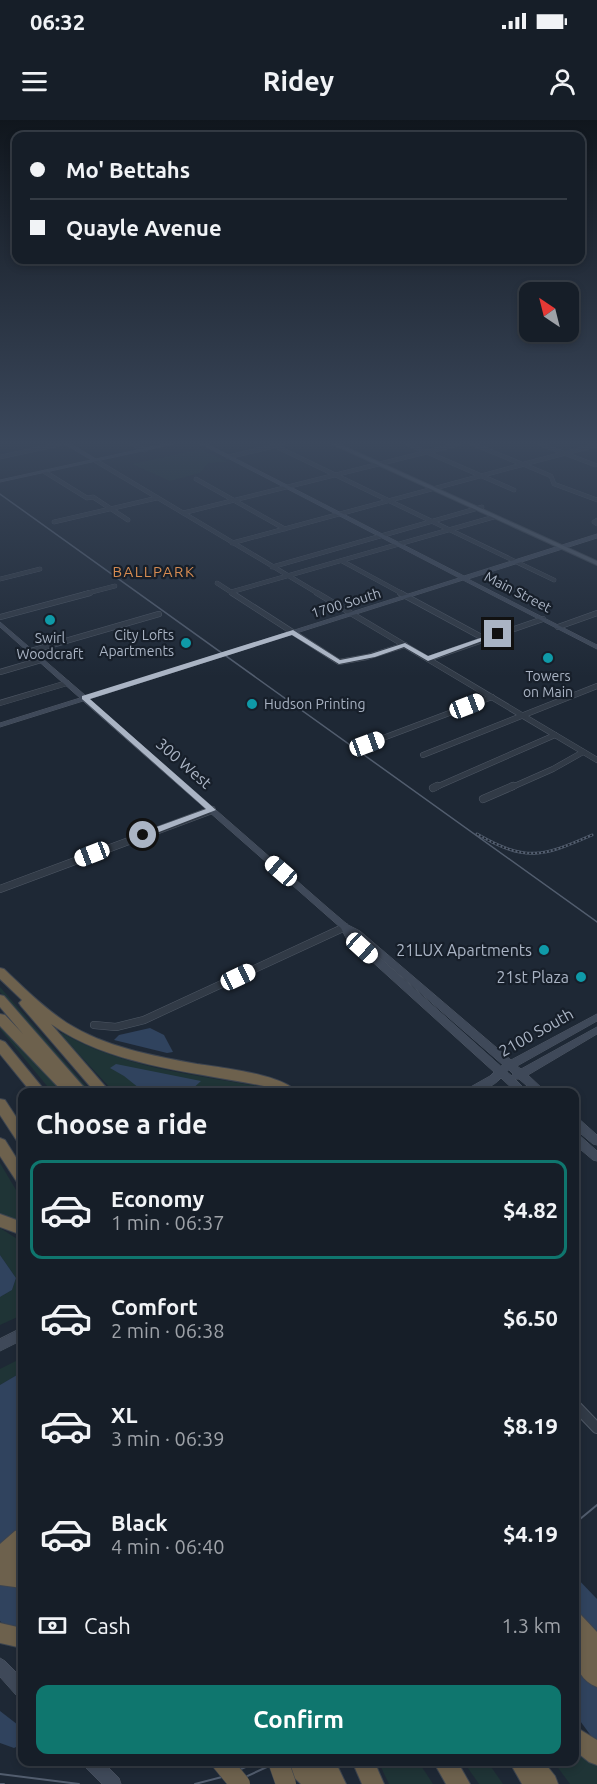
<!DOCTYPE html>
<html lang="en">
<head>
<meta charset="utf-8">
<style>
	:root { --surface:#161e28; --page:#232b34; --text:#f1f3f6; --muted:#9ea2a8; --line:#353c45; --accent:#0f766e }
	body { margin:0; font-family:Ubuntu,sans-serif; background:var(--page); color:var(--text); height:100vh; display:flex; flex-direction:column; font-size:22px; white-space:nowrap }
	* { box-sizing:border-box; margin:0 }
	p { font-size:20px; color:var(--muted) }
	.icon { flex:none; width:33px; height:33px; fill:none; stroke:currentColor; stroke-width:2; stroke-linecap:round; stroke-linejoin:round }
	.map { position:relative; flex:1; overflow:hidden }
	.details { position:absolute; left:18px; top:968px; width:561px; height:678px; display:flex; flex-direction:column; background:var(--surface); border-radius:12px; box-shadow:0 3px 9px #0003,0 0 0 2px var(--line) }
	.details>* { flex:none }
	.top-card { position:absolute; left:12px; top:12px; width:573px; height:132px; border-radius:12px; box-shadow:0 3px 9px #0003,0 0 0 2px var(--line); display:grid; align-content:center; height:132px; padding:0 18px; background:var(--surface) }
	.needle { width:39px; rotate:325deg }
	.buttons { position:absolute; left:519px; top:162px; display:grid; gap:12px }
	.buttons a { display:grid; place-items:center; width:60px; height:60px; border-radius:12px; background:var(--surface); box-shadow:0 3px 9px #0003,0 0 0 2px var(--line); font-size:30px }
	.end { position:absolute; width:27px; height:27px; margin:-14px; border:8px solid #aab4c4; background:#111; box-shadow:0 0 0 3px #111 }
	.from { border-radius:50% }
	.car { position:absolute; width:18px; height:36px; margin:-18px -9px; border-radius:8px; box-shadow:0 0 4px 2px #0007; background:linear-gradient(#fff 24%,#345 0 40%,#fff 0 76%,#345 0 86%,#fff 0) }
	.top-card b { display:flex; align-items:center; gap:21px; height:57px; font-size:22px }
	.top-card b+b { border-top:2px solid var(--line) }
	.top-card i { width:15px; height:15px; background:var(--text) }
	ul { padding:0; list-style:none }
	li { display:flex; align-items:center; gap:18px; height:99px; margin:0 12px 9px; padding:0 6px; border:3px solid transparent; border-radius:12px }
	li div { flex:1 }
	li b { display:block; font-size:22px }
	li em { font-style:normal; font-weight:700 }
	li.on { border-color:var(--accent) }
	li>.icon { width:54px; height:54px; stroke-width:1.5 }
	h2 { padding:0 18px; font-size:27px; line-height:72px }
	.pay { display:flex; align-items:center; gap:15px; height:66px; padding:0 18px; font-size:22px }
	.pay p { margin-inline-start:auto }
	.primary-button { display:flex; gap:12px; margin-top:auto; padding:12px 18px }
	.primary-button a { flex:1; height:69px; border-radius:12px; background:var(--accent); color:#fff; font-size:24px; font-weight:700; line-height:69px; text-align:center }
	.status { display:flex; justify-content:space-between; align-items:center; height:42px; padding:0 30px; background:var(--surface); direction:ltr }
	.status svg { height:16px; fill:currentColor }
	header { display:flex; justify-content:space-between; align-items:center; height:78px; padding:0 18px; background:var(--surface); font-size:27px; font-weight:700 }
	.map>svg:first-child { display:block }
	.green { fill:#1f3436 }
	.water { fill:#30435e }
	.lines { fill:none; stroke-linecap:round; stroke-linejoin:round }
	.street-far3-casing { stroke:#4e5764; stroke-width:4.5 }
	.street-far2-casing { stroke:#4e5764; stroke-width:6 }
	.street-far1-casing { stroke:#4e5764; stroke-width:8 }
	.street-casing { stroke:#4e5764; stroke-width:12 }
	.secondary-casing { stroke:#4e5764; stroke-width:1 }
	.primary-casing { stroke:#3a434f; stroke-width:2 }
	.highway-casing { stroke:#3c4450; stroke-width:2 }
	.street-far3 { stroke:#313a46; stroke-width:4 }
	.street-far2 { stroke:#313a46; stroke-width:5 }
	.street-far1 { stroke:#313a46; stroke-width:7 }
	.street { stroke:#313a46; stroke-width:10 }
	.secondary { fill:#3f4959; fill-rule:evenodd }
	.primary { fill:#4e5866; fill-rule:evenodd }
	.highway { fill:#6d614d; fill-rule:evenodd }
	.tram-far1 { stroke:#525d6e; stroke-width:1.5 }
	.tram { stroke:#525d6e; stroke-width:2 }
	.rail-casing { stroke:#525d6e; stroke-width:3 }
	.rail { stroke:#171f2a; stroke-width:1.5; stroke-dasharray:2; stroke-linecap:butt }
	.highway-bridge-casing { stroke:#3c4450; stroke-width:21; stroke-linecap:butt }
	.highway-bridge { stroke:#6d614d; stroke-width:20 }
	.route { fill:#aab4c4 }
	.culture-dot { fill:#0f9aa8; stroke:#171f2a; stroke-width:2 }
	.labels { text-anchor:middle; stroke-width:4.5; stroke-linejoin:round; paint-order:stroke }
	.far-street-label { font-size:14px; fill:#aab4c4; stroke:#171f2a }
	.far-poi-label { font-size:14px; fill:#aab4c4; stroke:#171f2a }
	.far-neighbourhood-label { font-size:15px; letter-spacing:1.5px; fill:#d78c52; stroke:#171f2a }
	.street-label { font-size:16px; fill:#aab4c4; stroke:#171f2a }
	.poi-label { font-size:16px; fill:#aab4c4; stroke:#171f2a; text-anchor:end }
</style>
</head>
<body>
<div class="status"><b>06:32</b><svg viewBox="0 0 49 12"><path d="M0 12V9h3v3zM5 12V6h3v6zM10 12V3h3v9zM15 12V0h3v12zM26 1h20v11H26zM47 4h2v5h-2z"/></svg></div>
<header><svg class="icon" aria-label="menu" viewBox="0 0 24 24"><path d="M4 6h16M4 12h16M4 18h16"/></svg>Ridey<svg class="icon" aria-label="person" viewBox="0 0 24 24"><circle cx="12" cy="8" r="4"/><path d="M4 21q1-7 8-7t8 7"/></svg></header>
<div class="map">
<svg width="597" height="1664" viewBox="0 0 597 1664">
	<rect width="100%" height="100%" fill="#1e2835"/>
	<g class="green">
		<path d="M201,329L227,342L208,343L200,353L170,361L132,344Z"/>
		<path d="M0,867L91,972H87L0,872Z"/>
		<path d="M0,904L65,972H52L0,909Z"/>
		<path d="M62,913C122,947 189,954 257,966L276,972C255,972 239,966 217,972H114L60,914Z"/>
		<path d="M0,1043L22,1080V1106L0,1096Z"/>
		<path d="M0,1108L22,1122V1195L0,1205V1177L12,1170L16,1158L0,1135Z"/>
		<path d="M22,1238V1252L0,1265V1249Z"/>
		<path d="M575,1625L597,1644V1664H570L553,1641H574Z"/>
		<path d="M378,1641H418L433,1664H389Z"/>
		<path d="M463,1641H487L503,1664H479Z"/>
	</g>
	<g class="water">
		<path d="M150,908L164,915L173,932L167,933L114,920L119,915Z"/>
		<path d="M116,944L201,961L189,972H144L124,956L110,948Z"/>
		<path d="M0,1135L16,1158L12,1170L0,1177Z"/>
		<path d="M22,1252V1527L0,1501V1265Z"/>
		<path d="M574,1455L597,1479V1624L575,1594Z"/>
		<path d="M0,1591L22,1608V1624L14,1628L0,1623Z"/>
	</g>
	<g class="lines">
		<defs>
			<g id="street-far3">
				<path d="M132,324L145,330"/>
				<path d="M271,324L554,460"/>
				<path d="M408,324L514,370"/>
				<path d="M473,324L522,344"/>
				<path d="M540,324L595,345"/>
				<path d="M0,337L60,324"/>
				<path d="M228,337L283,324"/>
				<path d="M96,341L319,474"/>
				<path d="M524,344L597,325"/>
				<path d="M525,345L551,356L554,364L597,380"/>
				<path d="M45,352L87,378L93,377L128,400"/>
				<path d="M196,359L285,409"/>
				<path d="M183,393L459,324"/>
				<path d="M597,400L594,402L597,404"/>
				<path d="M54,402L157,378"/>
				<path d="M232,423L521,345"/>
				<path d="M342,441L403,474"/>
				<path d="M272,447L482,387"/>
				<path d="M0,459L40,449"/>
				<path d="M217,463L234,474"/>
				<path d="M231,472L494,397"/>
				<path d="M84,474L115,466"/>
			</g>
			<g id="street-far2">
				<path d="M232,473L339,542L367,537L405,525"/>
				<path d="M317,473L597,640"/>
				<path d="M400,473L485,519"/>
				<path d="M0,497L90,473"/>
				<path d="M558,507L597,493"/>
				<path d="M31,531L159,494"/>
				<path d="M428,539L543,499"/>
				<path d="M0,552L41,540"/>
				<path d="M0,583L67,563"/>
				<path d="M367,624L492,577"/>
				<path d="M423,635L597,566"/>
				<path d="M434,668L555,615"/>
				<path d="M510,668L553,649L583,632"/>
			</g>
			<g id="street-far1">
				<path d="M433,668L437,666"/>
				<path d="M483,679L513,666"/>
				<path d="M0,769L212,690"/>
				<path d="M94,905L116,907L144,900L345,807"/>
			</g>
			<path id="street" d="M574,1284L597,1308"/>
			<g id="secondary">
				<path d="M65,324H71L96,339L164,324H174L0,362V360L91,340Z"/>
				<path d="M201,324H207L464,456L597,414V418L468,459L597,525V529L463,460L89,579L328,788L348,805L360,811L511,940L597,894V901L517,946L521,949L597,907V914L528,955L546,972H534L519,959H515L528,972H516L501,958C492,968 479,972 466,972L467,969L490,956L494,952L346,818L341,808L83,581L0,607V603L80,578L0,507V502L86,576L459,458ZM353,814L354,815L503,945L501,946ZM509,950L513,954L512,956L507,952Z"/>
				<path d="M574,997L578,998L597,1015V1025L593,1024L574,1008Z"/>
				<path d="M574,1013L578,1014L597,1031V1041L593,1040L574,1024Z"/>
				<path d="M22,1208V1220L0,1231V1219Z"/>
				<path d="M0,1538L5,1541L22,1558V1577L16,1575L0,1557Z"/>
				<path d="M83,1641H102L119,1658L121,1664H102L85,1647Z"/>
			</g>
			<path id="primary" d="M332,324H339L597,441V445Z"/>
			<g id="highway">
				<path d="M0,848L4,849C24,868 44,888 67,903C105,927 153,936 197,944C218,947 285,955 296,972H277L269,967C198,952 111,947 51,904L110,972H95L21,886L19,883L22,880L0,859Z"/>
				<path d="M0,875L4,876L88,972H63L0,906V894L5,895L23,914L0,887Z"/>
				<path d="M0,920L5,922L46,972H31L0,934Z"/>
				<path d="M0,979L5,980L22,1006V1022L17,1021L0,995Z"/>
				<path d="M0,1018L5,1020L22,1047V1064L17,1062L0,1036Z"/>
				<path d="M0,1094L22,1102V1115L0,1107Z"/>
				<path d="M22,1409V1447L18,1448H22V1468L0,1465V1424L15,1411Z"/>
				<path d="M574,1492L581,1495L597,1512V1567C567,1555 574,1519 574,1492Z"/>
				<path d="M0,1503L22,1508V1528L0,1523Z"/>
				<path d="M574,1606L597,1620V1645L589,1642L574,1630Z"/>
				<path d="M282,1641H309L316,1648L313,1641H335L346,1664H301L285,1649Z"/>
				<path d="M352,1641H374L384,1664H362Z"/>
				<path d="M433,1641H457L470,1664H446Z"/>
				<path d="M509,1641H543L555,1656L558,1664H522Z"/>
			</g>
		</defs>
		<use href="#street-far3" class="street-far3-casing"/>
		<use href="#street-far2" class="street-far2-casing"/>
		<use href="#street-far1" class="street-far1-casing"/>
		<use href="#street" class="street-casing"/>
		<use href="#secondary" class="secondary-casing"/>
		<use href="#primary" class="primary-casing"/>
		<use href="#highway" class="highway-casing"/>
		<use href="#street-far3" class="street-far3"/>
		<use href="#street-far2" class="street-far2"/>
		<use href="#street-far1" class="street-far1"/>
		<use href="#street" class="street"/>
		<use href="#secondary" class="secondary"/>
		<use href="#primary" class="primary"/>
		<use href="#highway" class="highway"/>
		<path class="tram-far1" d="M0,374L597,802"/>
		<g class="tram">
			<path d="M574,1404L597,1385"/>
			<path d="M0,1654L79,1664"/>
			<path d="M0,1664H4"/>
			<path d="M195,1664L222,1657L260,1641"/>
			<path d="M230,1664L280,1641"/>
		</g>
		<defs>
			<path id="rail" d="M477,714C526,742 542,737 592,715"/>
		</defs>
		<use href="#rail" class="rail-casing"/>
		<use href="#rail" class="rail"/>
		<defs>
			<g id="highway-bridge">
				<path d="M221,1641L240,1664"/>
				<path d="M278,1641L286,1664"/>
			</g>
		</defs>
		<use href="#highway-bridge" class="highway-bridge-casing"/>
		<use href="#highway-bridge" class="highway-bridge"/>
	</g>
	<linearGradient id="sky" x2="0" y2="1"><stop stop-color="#10161d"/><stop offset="0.58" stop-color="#3b485c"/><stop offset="1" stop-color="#3b485c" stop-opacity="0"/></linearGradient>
	<rect width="597" height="557" fill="url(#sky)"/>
	<path class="route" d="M293,510L340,540L371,534L405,523L428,536L495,513L501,514L428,541L404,527L375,537L339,544L292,515L90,579L216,690L146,717H140V713L206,689L82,579V576Z"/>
	<g class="culture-dot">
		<circle cx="50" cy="500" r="6"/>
		<circle cx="186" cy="523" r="6"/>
		<circle cx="548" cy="538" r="6"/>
		<circle cx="252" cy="584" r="6"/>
		<circle cx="544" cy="830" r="6"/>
		<circle cx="581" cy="857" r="6"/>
	</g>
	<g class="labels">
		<g class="far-street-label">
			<text transform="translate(518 472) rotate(27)" y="5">Main Street</text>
			<text transform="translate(346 483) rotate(-17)" y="5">1700 South</text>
		</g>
		<g class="far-poi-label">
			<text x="174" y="520" text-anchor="end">City Lofts<tspan x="174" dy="16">Apartments</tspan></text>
			<text x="50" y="523">Swirl<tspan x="50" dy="16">Woodcraft</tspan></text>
			<text x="548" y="561">Towers<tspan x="548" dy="16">on Main</tspan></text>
			<text x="264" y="589" text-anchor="start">Hudson Printing</text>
		</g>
		<g class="far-neighbourhood-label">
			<text x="154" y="457">BALLPARK</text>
		</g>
		<g class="street-label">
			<text transform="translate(184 643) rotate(41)" y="6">300 West</text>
			<text transform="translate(536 912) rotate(-29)" y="6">2100 South</text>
		</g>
		<g class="poi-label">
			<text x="532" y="836">21LUX Apartments</text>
			<text x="569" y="863">21st Plaza</text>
		</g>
	</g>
</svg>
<div class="buttons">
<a><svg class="needle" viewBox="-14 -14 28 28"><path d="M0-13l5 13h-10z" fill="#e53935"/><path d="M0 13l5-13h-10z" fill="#9ea2a8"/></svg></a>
</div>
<i class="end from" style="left:143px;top:715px"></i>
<i class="end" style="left:498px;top:514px"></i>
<i class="car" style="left:467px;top:586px;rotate:69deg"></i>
<i class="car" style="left:367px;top:624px;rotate:70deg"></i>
<i class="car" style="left:92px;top:734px;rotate:249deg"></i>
<i class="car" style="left:281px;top:751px;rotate:311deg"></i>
<i class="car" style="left:362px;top:828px;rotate:132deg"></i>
<i class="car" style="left:238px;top:857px;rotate:65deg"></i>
<div class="top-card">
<b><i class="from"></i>Mo' Bettahs</b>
<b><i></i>Quayle Avenue</b>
</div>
<section class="details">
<h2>Choose a ride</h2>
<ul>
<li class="on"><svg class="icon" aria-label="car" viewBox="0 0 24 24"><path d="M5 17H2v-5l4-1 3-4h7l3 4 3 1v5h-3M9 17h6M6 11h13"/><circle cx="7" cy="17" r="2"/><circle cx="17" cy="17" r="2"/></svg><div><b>Economy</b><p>1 min · 06:37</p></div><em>$4.82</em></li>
<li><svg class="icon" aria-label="car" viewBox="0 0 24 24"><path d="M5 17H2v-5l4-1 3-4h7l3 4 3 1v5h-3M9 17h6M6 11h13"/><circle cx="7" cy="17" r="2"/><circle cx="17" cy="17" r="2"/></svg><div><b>Comfort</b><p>2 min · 06:38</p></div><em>$6.50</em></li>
<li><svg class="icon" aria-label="car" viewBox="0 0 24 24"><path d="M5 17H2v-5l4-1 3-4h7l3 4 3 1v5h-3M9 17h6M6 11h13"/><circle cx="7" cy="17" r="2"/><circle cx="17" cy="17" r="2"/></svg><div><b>XL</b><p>3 min · 06:39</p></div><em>$8.19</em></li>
<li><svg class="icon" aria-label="car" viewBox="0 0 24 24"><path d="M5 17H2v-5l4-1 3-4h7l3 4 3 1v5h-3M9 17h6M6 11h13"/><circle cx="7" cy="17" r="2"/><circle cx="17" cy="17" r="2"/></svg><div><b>Black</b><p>4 min · 06:40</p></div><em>$4.19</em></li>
</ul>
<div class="pay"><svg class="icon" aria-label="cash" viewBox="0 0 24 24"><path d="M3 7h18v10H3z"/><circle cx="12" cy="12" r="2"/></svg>Cash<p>1.3 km</p></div>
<div class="primary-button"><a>Confirm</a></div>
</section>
</div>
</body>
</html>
